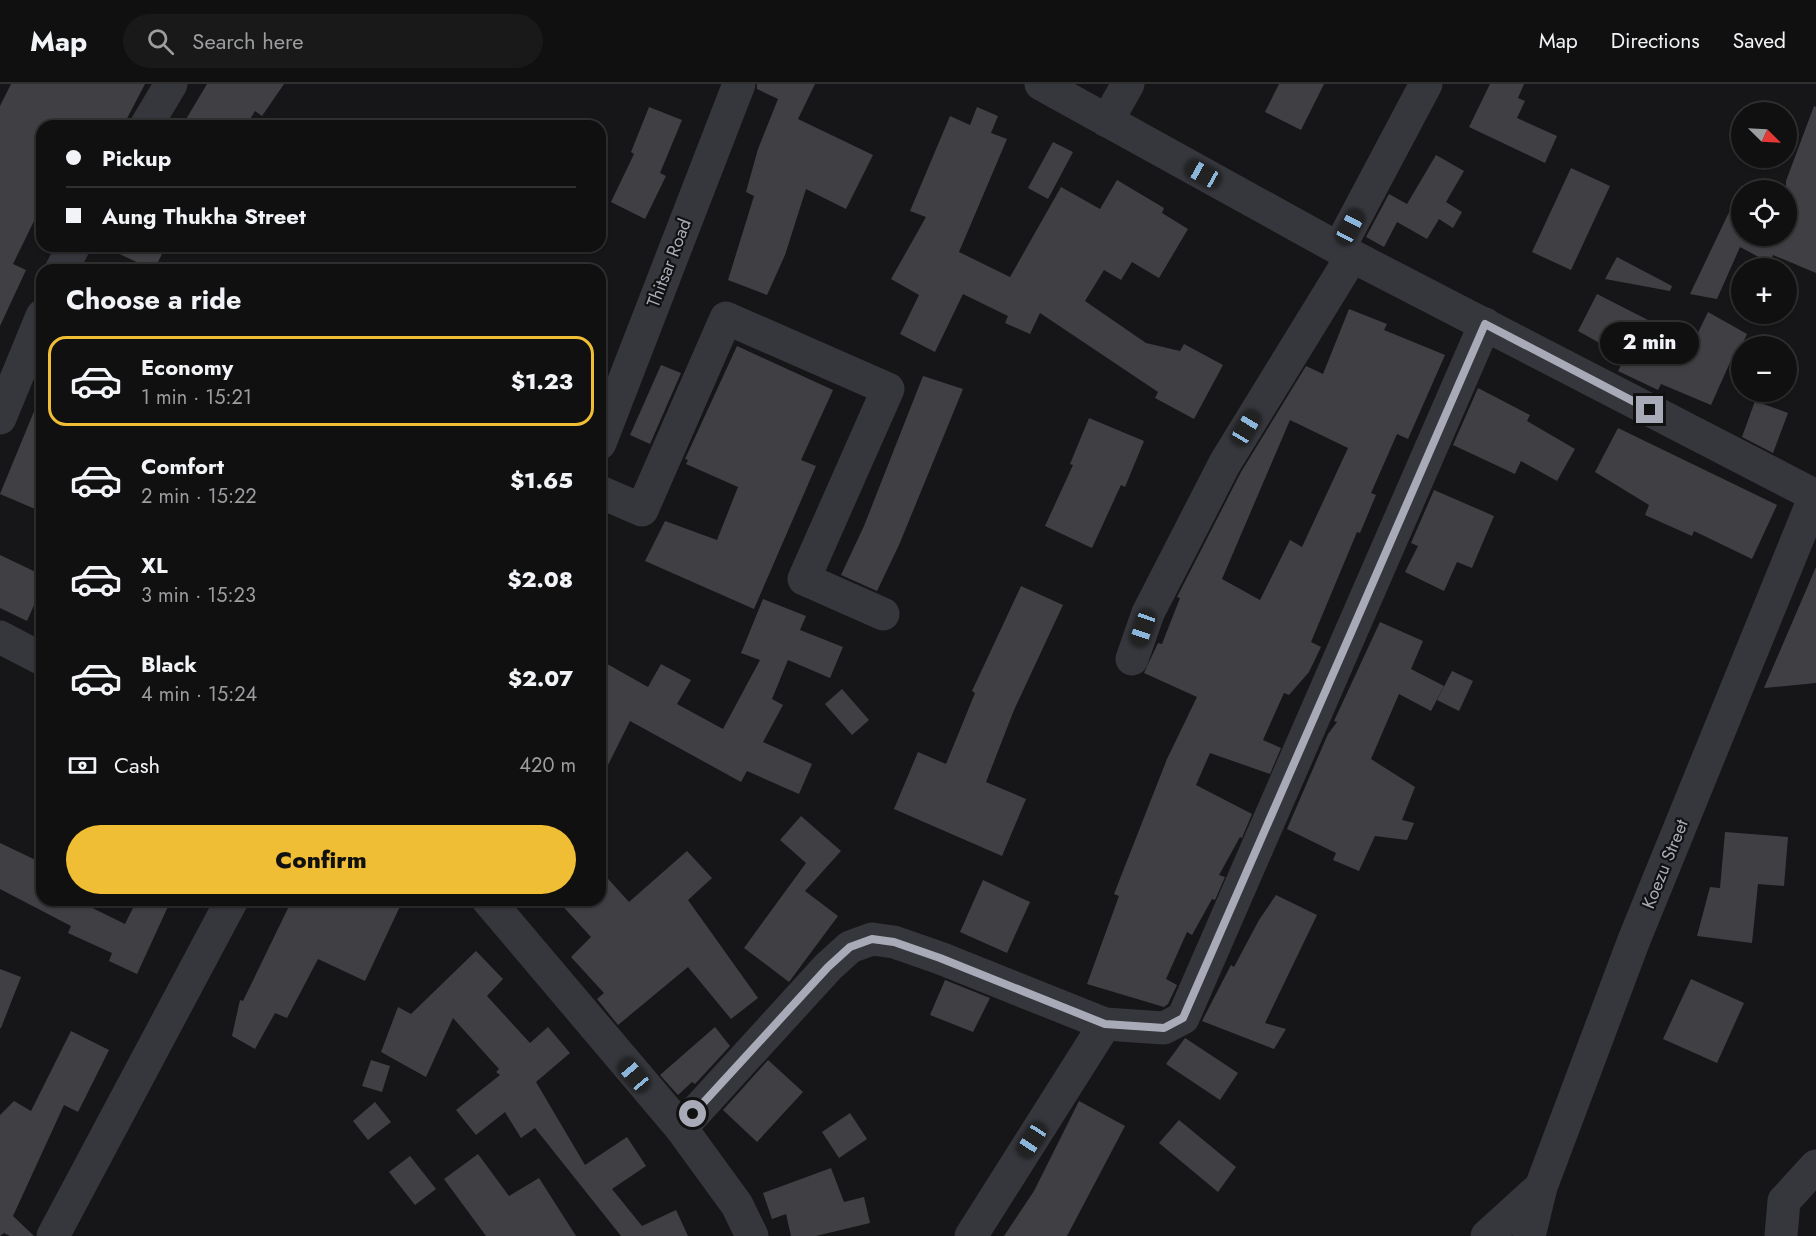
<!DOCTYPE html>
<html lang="en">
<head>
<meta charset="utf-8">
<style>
	:root { --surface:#101011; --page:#19191a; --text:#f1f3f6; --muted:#9c9d9f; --line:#303031; --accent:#efbe35 }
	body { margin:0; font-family:Jost,sans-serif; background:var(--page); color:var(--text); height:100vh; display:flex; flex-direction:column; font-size:22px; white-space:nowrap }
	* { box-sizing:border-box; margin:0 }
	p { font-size:20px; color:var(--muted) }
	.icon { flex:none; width:33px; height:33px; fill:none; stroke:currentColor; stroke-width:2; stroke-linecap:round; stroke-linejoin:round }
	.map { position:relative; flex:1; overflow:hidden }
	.details { position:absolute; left:36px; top:180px; width:570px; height:642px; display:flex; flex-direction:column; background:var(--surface); border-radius:18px; box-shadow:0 2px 4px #0004,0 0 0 2px var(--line) }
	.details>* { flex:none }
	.guide { position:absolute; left:36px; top:36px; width:570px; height:132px; border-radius:18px; box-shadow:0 2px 4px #0004,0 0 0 2px var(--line); display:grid; align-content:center; height:132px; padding:0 30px; background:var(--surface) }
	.needle { width:39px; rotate:114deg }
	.buttons { position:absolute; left:1731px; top:18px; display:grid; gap:12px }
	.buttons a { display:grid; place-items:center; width:66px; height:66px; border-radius:50%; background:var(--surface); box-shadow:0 2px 4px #0004,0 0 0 2px var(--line); font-size:30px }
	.end { position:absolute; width:27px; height:27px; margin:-14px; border:8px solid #a8abb7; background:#111; box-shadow:0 0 0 3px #111 }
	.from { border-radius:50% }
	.bubble { position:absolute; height:42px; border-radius:21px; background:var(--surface); box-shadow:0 2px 4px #0004,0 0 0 2px var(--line); font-size:20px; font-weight:800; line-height:42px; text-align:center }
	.car { position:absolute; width:18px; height:36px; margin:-18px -9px; border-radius:8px; box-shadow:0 0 4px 2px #0007; background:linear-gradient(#222 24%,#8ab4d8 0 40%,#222 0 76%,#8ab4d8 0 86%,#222 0) }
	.guide b { display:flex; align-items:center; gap:21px; height:57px; font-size:22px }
	.guide b+b { border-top:2px solid var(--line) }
	.guide i { width:15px; height:15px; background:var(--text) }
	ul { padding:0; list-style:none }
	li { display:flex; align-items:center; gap:18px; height:90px; margin:0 12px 9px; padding:0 18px; border:3px solid transparent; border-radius:18px }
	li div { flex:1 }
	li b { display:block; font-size:22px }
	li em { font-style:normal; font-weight:800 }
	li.on { border-color:var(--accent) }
	li>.icon { width:54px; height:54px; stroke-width:1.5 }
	h2 { padding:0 30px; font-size:27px; line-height:72px }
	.pay { display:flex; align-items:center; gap:15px; height:66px; padding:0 30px; font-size:22px }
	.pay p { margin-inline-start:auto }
	.action { display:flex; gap:12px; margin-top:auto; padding:12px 30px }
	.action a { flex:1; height:69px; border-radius:36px; background:var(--accent); color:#111; font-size:24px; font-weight:800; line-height:69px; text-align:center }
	header { display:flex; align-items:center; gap:36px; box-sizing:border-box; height:84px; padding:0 30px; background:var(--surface); border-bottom:2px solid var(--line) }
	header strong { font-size:28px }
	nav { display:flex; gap:33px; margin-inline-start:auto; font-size:21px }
	.search { width:420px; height:54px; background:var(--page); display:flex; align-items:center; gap:15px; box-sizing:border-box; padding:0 21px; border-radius:33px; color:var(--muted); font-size:22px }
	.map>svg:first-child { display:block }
	.building { fill:#404044; fill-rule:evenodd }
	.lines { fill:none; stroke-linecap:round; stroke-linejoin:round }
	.minor { stroke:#36373c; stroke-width:33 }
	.route { stroke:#a8abb7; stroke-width:8 }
	.labels { text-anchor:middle; stroke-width:4.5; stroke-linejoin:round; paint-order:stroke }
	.street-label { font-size:18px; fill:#a8abb7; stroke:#111012 }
</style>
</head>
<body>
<header>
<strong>Map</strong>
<div class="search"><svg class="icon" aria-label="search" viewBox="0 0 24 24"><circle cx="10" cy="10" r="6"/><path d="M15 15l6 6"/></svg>Search here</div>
<nav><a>Map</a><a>Directions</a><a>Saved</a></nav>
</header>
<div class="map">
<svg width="1816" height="1152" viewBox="0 0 1816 1152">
	<rect width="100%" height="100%" fill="#161517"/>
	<g class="building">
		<path d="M11,0H145L123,42H42V136L36,133L13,180L26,186L0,242V22Z"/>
		<path d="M207,0H284L262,32L255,27L246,42H182Z"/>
		<path d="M757,0H815L798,35L873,71L846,125L806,105L785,171L767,211L728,196L754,112L746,108L758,65L778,15L757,5Z"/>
		<path d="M1279,0H1324L1301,46L1265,28Z"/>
		<path d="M1490,0H1524L1518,14L1525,17L1517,34L1557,52L1545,79L1469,43Z"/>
		<path d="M1814,22L1816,23V189L1773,171L1770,179L1740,163L1717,215L1690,210L1742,101V152H1786V97Z"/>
		<path d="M649,23L682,36L660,89L666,92L645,135L611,118L634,70L631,68Z"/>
		<path d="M977,23L998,32L991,49L1007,55L959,168L1010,193L1061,103L1100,125L1117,96L1164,124L1162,129L1188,145L1159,194L1132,178L1121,196L1104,186L1085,217L1146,259L1180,267L1184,260L1223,281L1194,335L1155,314L1158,308L1040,229L1030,250L1005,239L1008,232L963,210L935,268L900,250L919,211L891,195L926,133L910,127L950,32L970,41Z"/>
		<path d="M1053,58L1073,68L1048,115L1028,104Z"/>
		<path d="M1436,71L1464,87L1446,118L1462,128L1453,144L1439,135L1427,155L1397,138L1384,163L1366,153L1389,110L1407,120Z"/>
		<path d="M1571,84L1610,102L1571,186L1532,168Z"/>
		<path d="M102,162H166L154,186Z"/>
		<path d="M1617,173L1672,202L1670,207L1605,195Z"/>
		<path d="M1597,210L1693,259L1708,228L1747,250L1739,267L1736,265L1711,321L1661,300L1658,306L1618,287L1625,273L1578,247Z"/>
		<path d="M1349,225L1387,240L1384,246L1445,271L1408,355L1397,350L1371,409L1376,411L1360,449L1357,448L1311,558L1321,563L1309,588L1289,611L1284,609L1263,656L1281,664L1270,690L1210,669L1196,701L1252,730L1242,754L1240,753L1219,791L1225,793L1215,816L1212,815L1192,851L1187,848L1166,895L1177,901L1168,920L1164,923L1087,900L1119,812L1114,810L1167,675L1197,613L1144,589L1158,559L1162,560L1180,514L1177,513L1241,388L1306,282L1323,290ZM1290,336L1348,364L1302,463L1290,456L1260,516L1222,495Z"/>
		<path d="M737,262L833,306L801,376L816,382L754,525L645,477L665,437L717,456L738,403L686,380L688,376L685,375Z"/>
		<path d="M661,281L681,289L650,360L630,351Z"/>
		<path d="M923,292L963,305L899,461L877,507L841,491L864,442Z"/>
		<path d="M1478,304L1530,331L1527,337L1575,365L1557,397L1521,377L1515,390L1453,361Z"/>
		<path d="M42,308V428L0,410Z"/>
		<path d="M1755,317L1788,329L1773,369L1742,353Z"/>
		<path d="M1089,334L1144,357L1125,403L1121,401L1092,464L1045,442L1073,381L1070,380Z"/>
		<path d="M1618,344L1777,421L1752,475L1694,447L1692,452L1645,431L1649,421L1595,388Z"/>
		<path d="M1434,406L1494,432L1472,484L1457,478L1444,507L1405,488L1418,462L1411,459Z"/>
		<path d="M0,471L42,491V503L27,537L0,524Z"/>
		<path d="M1816,483V599L1764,604Z"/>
		<path d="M1021,502L1063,521L1014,626L986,698L1026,715L1002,772L894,725L918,668L946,680L975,609L972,607Z"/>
		<path d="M763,515L806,532L800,546L843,563L830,594L788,576L772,615L783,621L763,658L812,680L799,710L747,687L741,698L630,637L600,697V576L648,603L661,580L691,596L677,620L723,645L760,576L741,569Z"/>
		<path d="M1380,538L1423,557L1411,585L1444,602L1431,627L1399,610L1371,675L1415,703L1402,736L1414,739L1407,756L1375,752L1359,787L1333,776L1336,769L1287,745L1328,650L1337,638L1334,637Z"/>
		<path d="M1452,587L1473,597L1459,627L1437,616Z"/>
		<path d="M842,605L869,636L852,651L825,620Z"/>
		<path d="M801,732L841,767L805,807L838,832L789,898L744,864L806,779L780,756Z"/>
		<path d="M1725,748L1788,753L1784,802L1758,800L1752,859L1697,852L1710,803L1720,804Z"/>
		<path d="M0,759L42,779V816H76L125,840L137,816H171L137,890L109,877L112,869L68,849L71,842L0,805Z"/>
		<path d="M687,767L712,794L688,816L758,914L731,935L688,883L618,941L597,915L604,909L571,873L591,853L557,816H600V786L629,818Z"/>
		<path d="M983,796L1030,818L1007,869L960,848Z"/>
		<path d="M1276,811L1317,831L1265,939L1286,945L1274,965L1202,937L1231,881L1234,883L1259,836Z"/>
		<path d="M292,816H403L365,897L318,875L287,934L275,929L255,965L232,952L240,916L243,917Z"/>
		<path d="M476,867L503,895L487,912L530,959L548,943L570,969L536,998L585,1081L627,1053L646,1082L612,1105L642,1142L676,1126L688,1152H621L535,1044L521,1054L505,1028L476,1051L456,1026L500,991L496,988L499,985L453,934L426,993L381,968L398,923L411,930Z"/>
		<path d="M0,885L21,893L1,944H0Z"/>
		<path d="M1691,895L1744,919L1717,979L1663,955Z"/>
		<path d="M945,896L990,914L973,948L930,931Z"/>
		<path d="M715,943L730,962L695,1000L692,998L678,1011L660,991Z"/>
		<path d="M71,947L109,966L78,1028L64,1021L13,1132L34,1152H10L4,1149L0,1152V1031L14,1017L31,1027Z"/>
		<path d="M1185,954L1238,989L1220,1016L1166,980Z"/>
		<path d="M371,976L390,982L382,1008L362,1002Z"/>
		<path d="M768,976L803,1008L757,1058L723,1026Z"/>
		<path d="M1079,1017L1125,1042L1067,1152H1004L1034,1107Z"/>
		<path d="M375,1018L391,1038L368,1056L353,1037Z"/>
		<path d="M850,1029L867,1055L839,1074L822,1048Z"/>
		<path d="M1179,1036L1236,1083L1218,1108L1159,1059Z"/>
		<path d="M478,1070L509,1112L539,1094L576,1152H486L444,1095Z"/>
		<path d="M410,1072L436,1105L415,1121L389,1088Z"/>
		<path d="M831,1084L844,1118L864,1113L870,1139L816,1152H791L786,1130L772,1135L763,1109Z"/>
	</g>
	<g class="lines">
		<g class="minor">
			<path d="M1041,0L1352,172L1816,412"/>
			<path d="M1107,37L1128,0"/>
			<path d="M146,42L171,0"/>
			<path d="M1339,164L1426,0"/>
			<path d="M61,186L74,162"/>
			<path d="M0,334L42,232"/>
			<path d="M600,359L739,0"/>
			<path d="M600,408L642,426L726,234L888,305L804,495L883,530"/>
			<path d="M0,553L42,575"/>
			<path d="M1132,575L1148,529L1225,379L1352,172"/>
			<path d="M488,816L681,1044L737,1121L752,1152"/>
			<path d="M681,1044L828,883L850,863L872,855L894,858L940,874L1105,940L1164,944L1183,934C1285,704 1385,472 1485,240"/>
			<path d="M53,1152L232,816"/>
			<path d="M971,1152L1105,940"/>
			<path d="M1487,1152L1541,1103"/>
			<path d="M1529,1152L1541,1103L1634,856L1815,412"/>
			<path d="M1781,1152L1784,1117L1816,1082"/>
		</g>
	</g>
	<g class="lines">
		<path class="route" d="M693,1030L828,883L850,863L872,855L894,858L940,874L1105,940L1164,944L1183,934C1285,704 1384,471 1485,240L1650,326"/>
	</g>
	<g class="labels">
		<g class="street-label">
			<text transform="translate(669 179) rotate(-69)" y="6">Thitsar Road</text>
			<text transform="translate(1665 780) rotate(-68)" y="6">Koezu Street</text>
		</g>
	</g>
</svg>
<div class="buttons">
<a><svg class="needle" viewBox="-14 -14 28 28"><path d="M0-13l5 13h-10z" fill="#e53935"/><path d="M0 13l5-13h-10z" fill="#9c9d9f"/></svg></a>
<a><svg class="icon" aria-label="locate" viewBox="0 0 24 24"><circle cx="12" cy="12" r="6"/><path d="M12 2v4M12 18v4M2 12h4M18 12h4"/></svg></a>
<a>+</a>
<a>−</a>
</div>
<i class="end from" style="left:693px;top:1030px"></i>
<i class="end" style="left:1650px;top:326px"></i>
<div class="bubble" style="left:1600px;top:238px;width:99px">2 min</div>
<i class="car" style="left:1203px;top:90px;rotate:299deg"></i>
<i class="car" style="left:1350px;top:143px;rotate:28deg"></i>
<i class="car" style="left:1246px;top:344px;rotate:31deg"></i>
<i class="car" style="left:1143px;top:544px;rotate:199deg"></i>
<i class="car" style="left:634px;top:991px;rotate:320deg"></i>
<i class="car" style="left:1032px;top:1056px;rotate:213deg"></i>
<div class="guide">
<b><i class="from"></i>Pickup</b>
<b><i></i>Aung Thukha Street</b>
</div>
<section class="details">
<h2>Choose a ride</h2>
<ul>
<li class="on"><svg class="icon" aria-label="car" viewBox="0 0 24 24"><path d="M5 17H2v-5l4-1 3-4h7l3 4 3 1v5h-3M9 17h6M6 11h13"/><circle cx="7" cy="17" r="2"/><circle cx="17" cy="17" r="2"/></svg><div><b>Economy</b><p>1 min · 15:21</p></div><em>$1.23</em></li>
<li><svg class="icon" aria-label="car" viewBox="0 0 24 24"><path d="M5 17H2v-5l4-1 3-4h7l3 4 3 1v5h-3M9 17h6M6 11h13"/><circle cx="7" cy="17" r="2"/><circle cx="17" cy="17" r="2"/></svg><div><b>Comfort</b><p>2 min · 15:22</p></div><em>$1.65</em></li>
<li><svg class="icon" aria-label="car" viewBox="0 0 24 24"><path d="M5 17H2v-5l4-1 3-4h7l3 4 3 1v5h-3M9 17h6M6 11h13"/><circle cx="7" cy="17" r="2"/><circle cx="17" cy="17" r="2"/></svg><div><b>XL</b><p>3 min · 15:23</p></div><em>$2.08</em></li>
<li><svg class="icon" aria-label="car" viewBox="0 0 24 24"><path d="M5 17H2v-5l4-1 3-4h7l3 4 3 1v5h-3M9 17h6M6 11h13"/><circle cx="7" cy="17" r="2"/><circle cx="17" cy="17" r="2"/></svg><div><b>Black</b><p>4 min · 15:24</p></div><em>$2.07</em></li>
</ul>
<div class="pay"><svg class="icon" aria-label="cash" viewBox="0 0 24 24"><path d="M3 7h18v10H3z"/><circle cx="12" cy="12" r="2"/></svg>Cash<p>420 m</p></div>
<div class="action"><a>Confirm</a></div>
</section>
</div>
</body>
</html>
